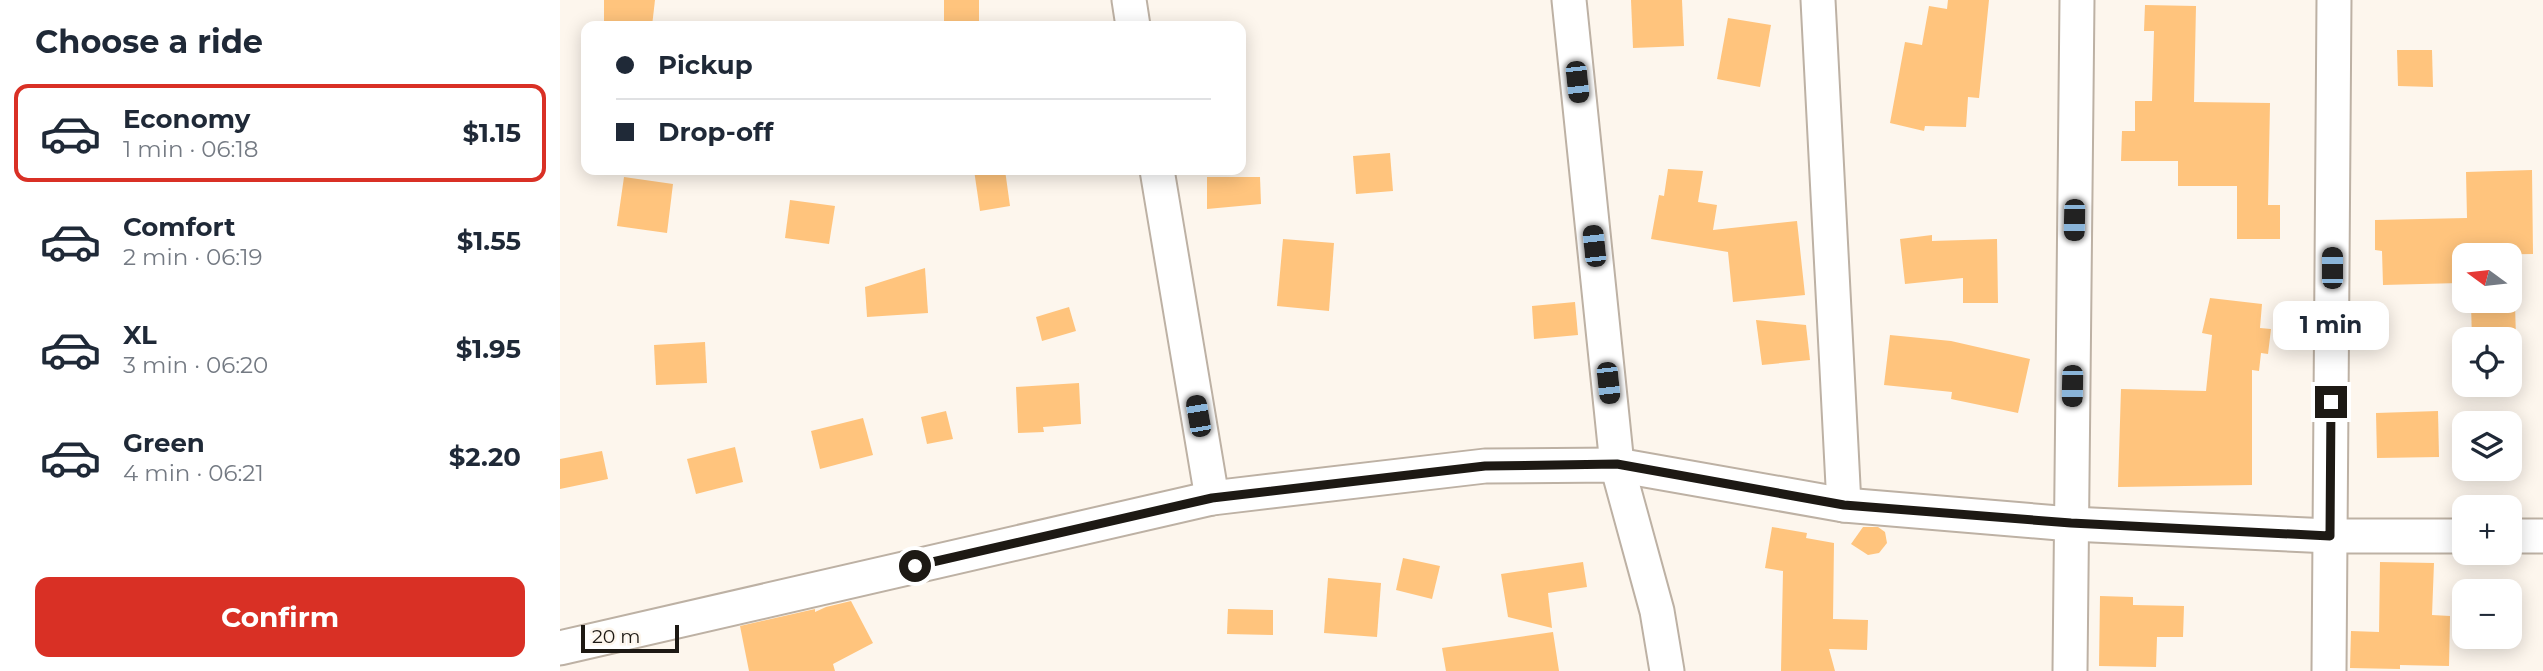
<!DOCTYPE html>
<html lang="en">
<head>
<meta charset="utf-8">
<style>
	:root { --surface:#fff; --page:#f2f2f3; --text:#1f2937; --muted:#747a83; --line:#e0e1e3; --accent:#d93025 }
	body { margin:0; font-family:Montserrat,sans-serif; background:var(--page); color:var(--text); height:100vh; display:flex; flex-direction:column; font-size:26px; white-space:nowrap }
	* { box-sizing:border-box; margin:0 }
	p { font-size:23px; color:var(--muted) }
	.icon { flex:none; width:38px; height:38px; fill:none; stroke:currentColor; stroke-width:2; stroke-linecap:round; stroke-linejoin:round }
	.map { position:relative; flex:1; overflow:hidden }
	.side { display:flex; flex-direction:column; background:var(--surface); width:560px }
	.side>* { flex:none }
	.guide { position:absolute; left:21px; top:21px; width:665px; height:154px; border-radius:14px; box-shadow:0 4px 18px #0003; display:grid; align-content:center; height:154px; padding:0 35px; background:var(--surface) }
	.needle { width:46px; rotate:285deg }
	.fabs { position:absolute; left:1892px; top:243px; display:grid; gap:14px }
	.fabs a { display:grid; place-items:center; width:70px; height:70px; border-radius:14px; background:var(--surface); box-shadow:0 4px 18px #0003; font-size:35px }
	.scale { position:absolute; left:21px; bottom:18px; width:98px; box-sizing:border-box; padding-left:7px; border:4px solid #1d1914; border-top:0; font-size:19px; line-height:24px; white-space:nowrap; color:#1d1914; -webkit-text-stroke:5px #fdf6ed; paint-order:stroke }
	.end { position:absolute; width:32px; height:32px; margin:-16px; border:9px solid #1d1914; background:#fff; box-shadow:0 0 0 4px #fff }
	.from { border-radius:50% }
	.bubble { position:absolute; height:49px; border-radius:14px; background:var(--surface); box-shadow:0 4px 18px #0003; font-size:23px; font-weight:700; line-height:49px; text-align:center }
	.car { position:absolute; width:21px; height:42px; margin:-21px -10px; border-radius:9px; box-shadow:0 0 5px 2px #0007; background:linear-gradient(#222 24%,#8ab4d8 0 40%,#222 0 76%,#8ab4d8 0 86%,#222 0) }
	.guide b { display:flex; align-items:center; gap:24px; height:66px; font-size:26px }
	.guide b+b { border-top:2px solid var(--line) }
	.guide i { width:18px; height:18px; background:var(--text) }
	ul { padding:0; list-style:none }
	li { display:flex; align-items:center; gap:21px; height:98px; margin:0 14px 10px; padding:0 21px; border:4px solid transparent; border-radius:14px }
	li div { flex:1 }
	li b { display:block; font-size:26px }
	li em { font-style:normal; font-weight:700 }
	li.on { border-color:var(--accent) }
	li>.icon { width:63px; height:63px; stroke-width:1.5 }
	h2 { padding:0 35px; font-size:32px; line-height:84px }
	.button { display:flex; gap:14px; margin-top:auto; padding:14px 35px }
	.button a { flex:1; height:80px; border-radius:14px; background:var(--accent); color:#fff; font-size:28px; font-weight:700; line-height:80px; text-align:center }
	main { display:flex; flex:1; min-height:0 }
	.map>svg:first-child { display:block }
	.building { fill:#ffc47d }
	.lines { fill:none; stroke-linecap:round; stroke-linejoin:round }
	.minor-casing { stroke:#bdb1a4; stroke-width:37 }
	.minor { stroke:#fff; stroke-width:33 }
	.route { stroke:#1d1914; stroke-width:9 }
</style>
</head>
<body>
<main>
<section class="side">
<h2>Choose a ride</h2>
<ul>
<li class="on"><svg class="icon" aria-label="car" viewBox="0 0 24 24"><path d="M5 17H2v-5l4-1 3-4h7l3 4 3 1v5h-3M9 17h6M6 11h13"/><circle cx="7" cy="17" r="2"/><circle cx="17" cy="17" r="2"/></svg><div><b>Economy</b><p>1 min · 06:18</p></div><em>$1.15</em></li>
<li><svg class="icon" aria-label="car" viewBox="0 0 24 24"><path d="M5 17H2v-5l4-1 3-4h7l3 4 3 1v5h-3M9 17h6M6 11h13"/><circle cx="7" cy="17" r="2"/><circle cx="17" cy="17" r="2"/></svg><div><b>Comfort</b><p>2 min · 06:19</p></div><em>$1.55</em></li>
<li><svg class="icon" aria-label="car" viewBox="0 0 24 24"><path d="M5 17H2v-5l4-1 3-4h7l3 4 3 1v5h-3M9 17h6M6 11h13"/><circle cx="7" cy="17" r="2"/><circle cx="17" cy="17" r="2"/></svg><div><b>XL</b><p>3 min · 06:20</p></div><em>$1.95</em></li>
<li><svg class="icon" aria-label="car" viewBox="0 0 24 24"><path d="M5 17H2v-5l4-1 3-4h7l3 4 3 1v5h-3M9 17h6M6 11h13"/><circle cx="7" cy="17" r="2"/><circle cx="17" cy="17" r="2"/></svg><div><b>Green</b><p>4 min · 06:21</p></div><em>$2.20</em></li>
</ul>
<div class="button"><a>Confirm</a></div>
</section>
<div class="map">
<svg width="1983" height="671" viewBox="0 0 1983 671">
	<rect width="100%" height="100%" fill="#fdf6ed"/>
	<g class="building">
		<path d="M44,0H95L92,26H44Z"/>
		<rect x="384" y="0" width="35" height="26"/>
		<path d="M1071,0H1122L1124,46L1073,48Z"/>
		<path d="M1388,0H1429L1419,98L1408,97L1406,127L1365,126L1364,131L1330,123L1345,42L1362,45L1369,6L1387,9Z"/>
		<path d="M1585,5L1636,6L1634,102L1710,103L1708,205H1720V239H1677V186H1618V161H1561L1562,131H1575V101H1592L1594,31H1584Z"/>
		<path d="M1168,18L1211,25L1200,87L1157,79Z"/>
		<path d="M1837,50H1872L1873,87L1838,86Z"/>
		<path d="M830,153L833,191L796,194L793,156Z"/>
		<path d="M1108,169L1143,171L1138,202L1157,205L1153,230L1237,221L1245,295L1173,302L1168,252L1091,239L1099,195L1104,196Z"/>
		<path d="M414,170H445L450,206L420,211Z"/>
		<path d="M1972,170L1973,254L1900,255V283L1823,285L1822,251L1815,250V220L1907,218L1906,172Z"/>
		<path d="M64,177L113,184L107,233L57,226Z"/>
		<path d="M647,177H700L701,204L647,209Z"/>
		<path d="M230,200L275,206L269,244L225,238Z"/>
		<path d="M1372,235V241L1437,239L1438,303H1403V278L1345,284L1340,239Z"/>
		<path d="M723,239L774,243L769,311L717,306Z"/>
		<path d="M365,268L368,313L307,317L305,287Z"/>
		<path d="M1650,298L1702,304L1700,328L1711,329L1708,354L1701,353L1699,371L1692,370V485L1558,487L1561,389L1646,391L1652,335L1642,333Z"/>
		<path d="M1015,302L1018,335L974,339L972,306Z"/>
		<path d="M1955,303L1956,340H1912L1911,304Z"/>
		<path d="M509,307L516,331L482,341L476,317Z"/>
		<path d="M1196,320L1246,325L1250,360L1202,365Z"/>
		<path d="M1330,335L1391,341L1470,359L1458,413L1391,399L1392,392L1324,385Z"/>
		<path d="M145,342L147,383L96,385L94,345Z"/>
		<path d="M519,383L521,424L483,427L484,432L458,433L456,387Z"/>
		<path d="M386,411L393,439L367,444L361,417Z"/>
		<path d="M1878,411L1879,457L1817,458L1816,413Z"/>
		<path d="M303,418L313,455L260,469L251,431Z"/>
		<path d="M175,447L183,482L136,494L127,459Z"/>
		<path d="M42,451L48,479L0,489V459Z"/>
		<path d="M1212,527L1247,533L1246,538L1274,543L1273,619L1308,620L1307,650L1269,649L1275,671H1221L1223,571L1205,568Z"/>
		<path d="M1303,527H1318L1325,532L1327,543L1319,553L1308,555L1291,544Z"/>
		<path d="M843,558L880,566L872,599L836,590Z"/>
		<path d="M1023,562L1027,587L988,593L992,628L948,617L941,574Z"/>
		<path d="M1820,562L1874,563L1872,615L1890,616L1889,666L1840,665V669L1790,668L1791,631L1819,632Z"/>
		<path d="M768,578L821,583L817,637L764,633Z"/>
		<path d="M1540,596L1573,597V605L1624,606L1623,637H1597L1596,667L1539,666Z"/>
		<path d="M291,601L313,643L273,664L275,671H189L180,626L255,609V612L266,607Z"/>
		<path d="M668,609L713,610V635L667,634Z"/>
		<path d="M993,632L999,671H886L882,648Z"/>
	</g>
	<g class="lines">
		<defs>
			<g id="minor">
				<path d="M569,0L573,26"/>
				<path d="M1009,0L1057,465L1097,611L1107,671"/>
				<path d="M1258,0L1284,505"/>
				<path d="M597,170L652,498"/>
				<path d="M1950,536H1983"/>
				<path d="M0,648L652,498L925,466L1057,465L1284,505L1511,524L1770,536H1904"/>
				<path d="M1510,671L1517,0"/>
				<path d="M1769,671L1774,0"/>
			</g>
		</defs>
		<use href="#minor" class="minor-casing"/>
		<use href="#minor" class="minor"/>
	</g>
	<g class="lines">
		<path class="route" d="M355,566L652,498L925,466L1057,464L1284,505L1511,523L1770,536L1771,402"/>
	</g>
</svg>
<div class="fabs">
<a><svg class="needle" viewBox="-14 -14 28 28"><path d="M0-13l5 13h-10z" fill="#e53935"/><path d="M0 13l5-13h-10z" fill="#747a83"/></svg></a>
<a><svg class="icon" aria-label="locate" viewBox="0 0 24 24"><circle cx="12" cy="12" r="6"/><path d="M12 2v4M12 18v4M2 12h4M18 12h4"/></svg></a>
<a><svg class="icon" aria-label="layers" viewBox="0 0 24 24"><path d="M12 4l9 5-9 5-9-5zM3 14l9 5 9-5"/></svg></a>
<a>+</a>
<a>−</a>
</div>
<div class="scale">20 m</div>
<i class="end from" style="left:355px;top:566px"></i>
<i class="end" style="left:1771px;top:402px"></i>
<div class="bubble" style="left:1713px;top:301px;width:116px">1 min</div>
<i class="car" style="left:1017px;top:82px;rotate:174deg"></i>
<i class="car" style="left:1514px;top:220px;rotate:181deg"></i>
<i class="car" style="left:1034px;top:246px;rotate:354deg"></i>
<i class="car" style="left:1772px;top:268px;rotate:0deg"></i>
<i class="car" style="left:1048px;top:383px;rotate:174deg"></i>
<i class="car" style="left:1512px;top:386px;rotate:181deg"></i>
<i class="car" style="left:638px;top:416px;rotate:350deg"></i>
<div class="guide">
<b><i class="from"></i>Pickup</b>
<b><i></i>Drop-off</b>
</div>
</div>
</main>
</body>
</html>
